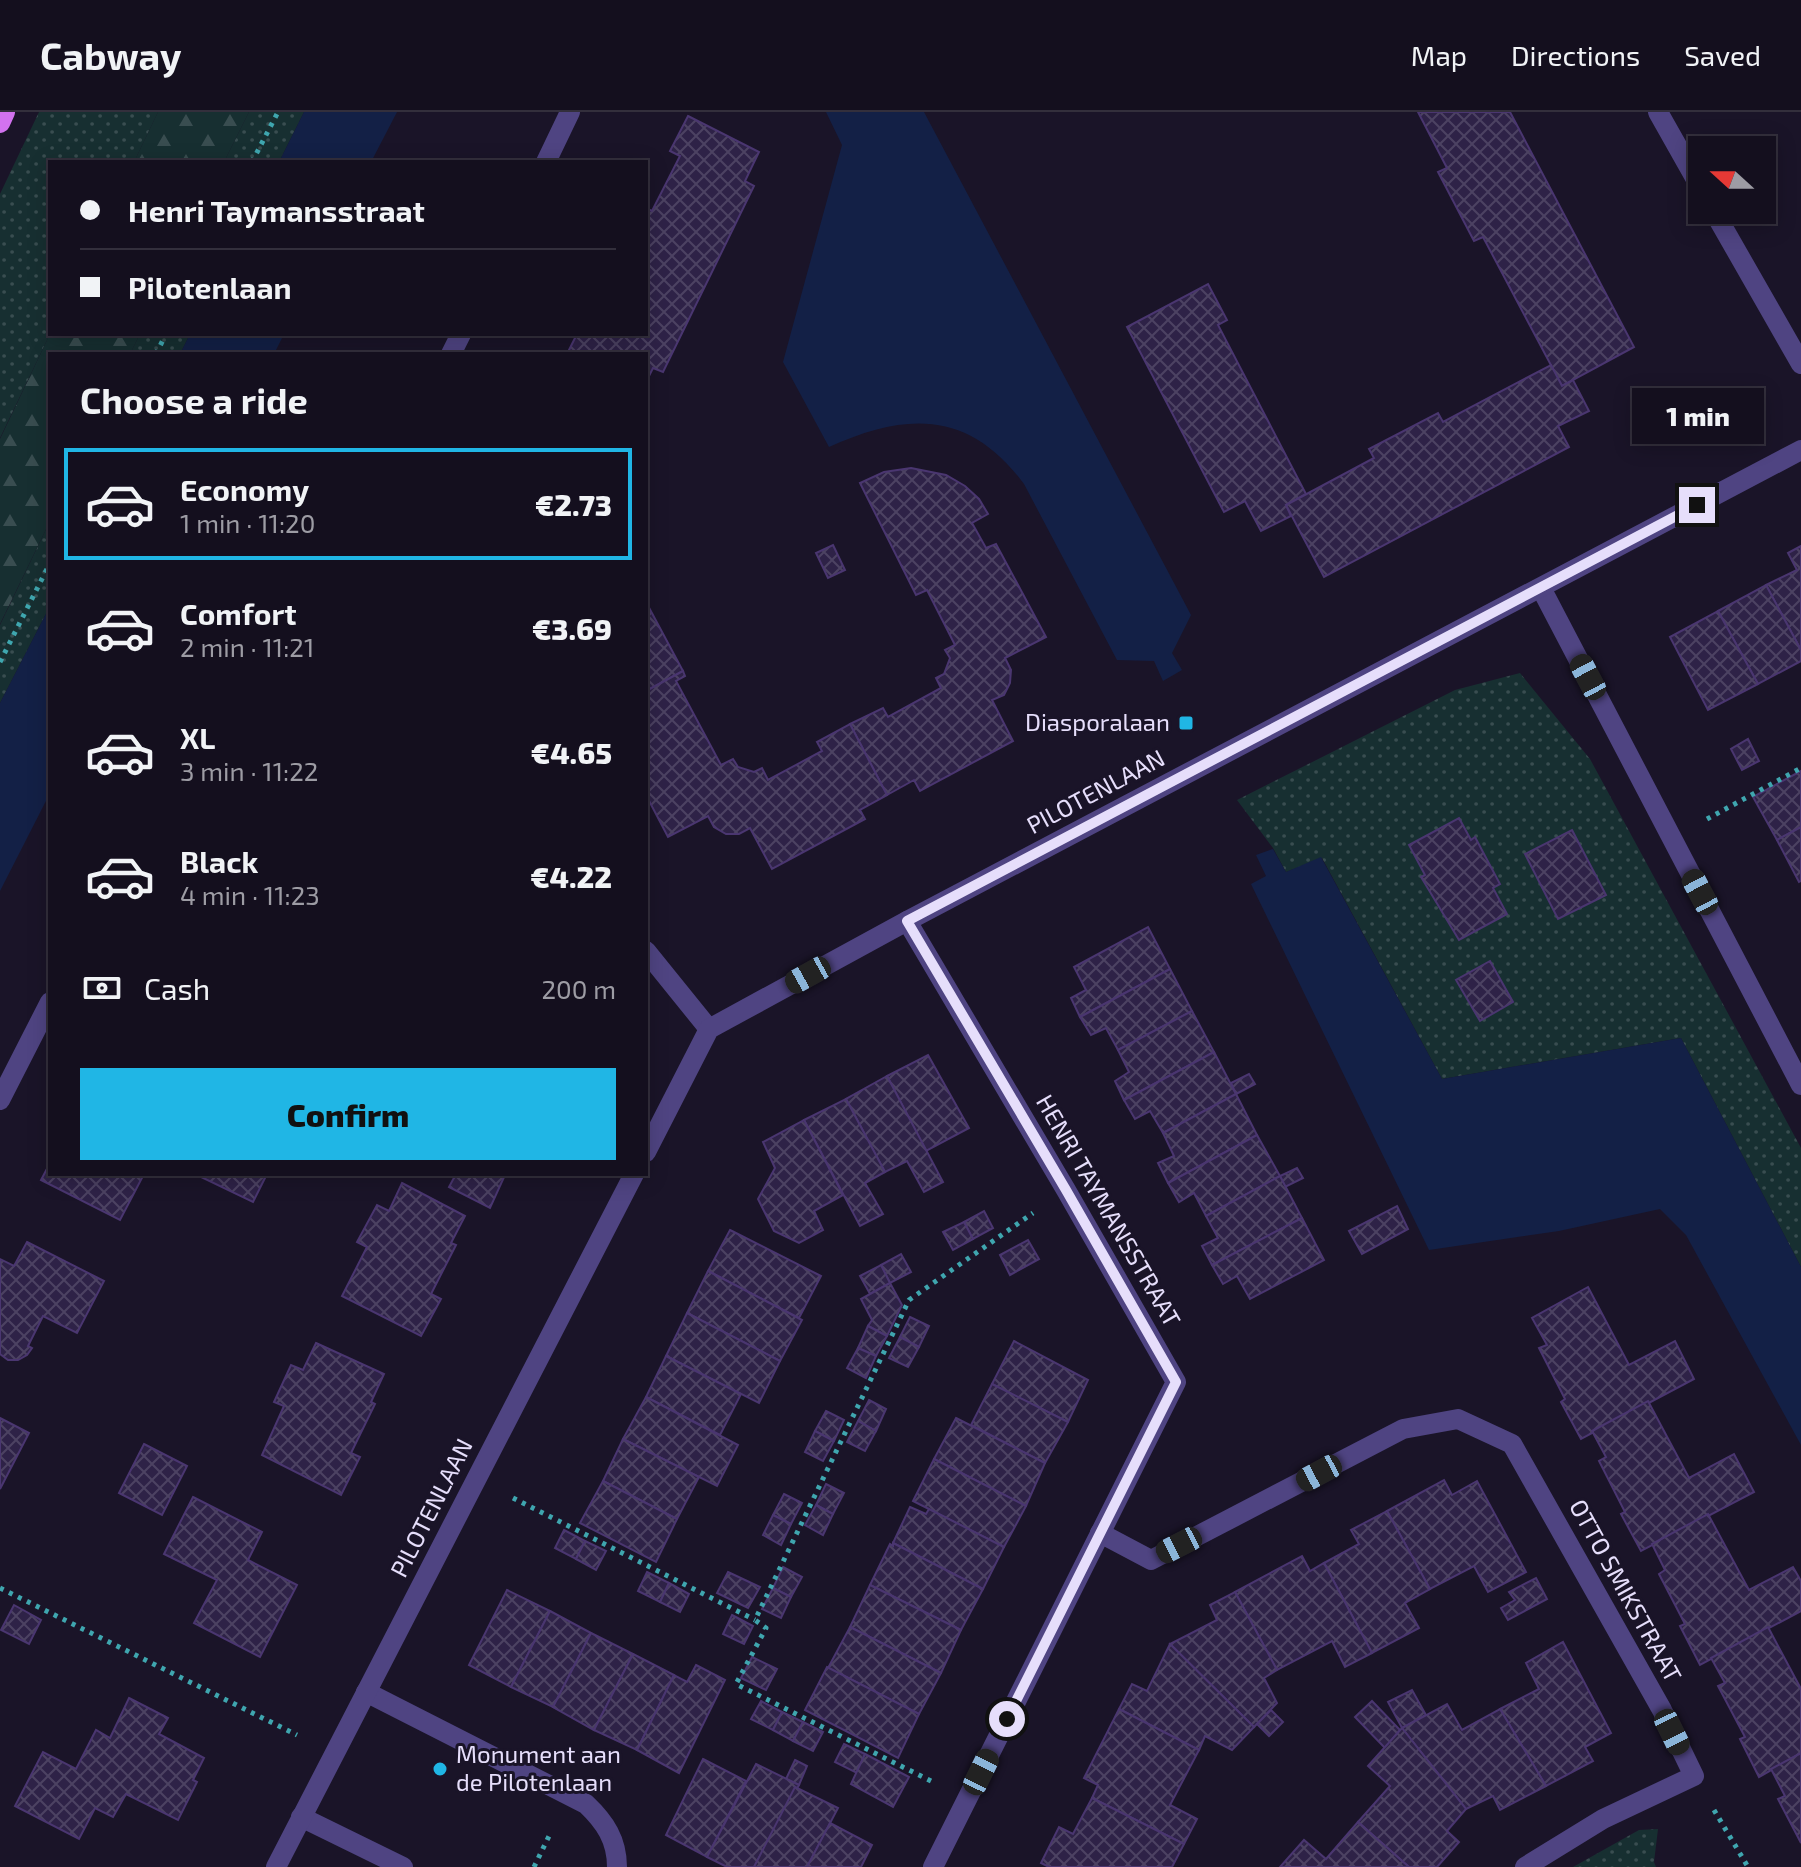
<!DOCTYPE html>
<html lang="en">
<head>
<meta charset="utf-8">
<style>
	:root { --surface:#140f1e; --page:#211d2b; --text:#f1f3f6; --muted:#9d9ca4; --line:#332f3c; --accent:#20b6e5 }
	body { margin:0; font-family:"Exo 2",sans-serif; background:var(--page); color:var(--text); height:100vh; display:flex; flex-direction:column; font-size:30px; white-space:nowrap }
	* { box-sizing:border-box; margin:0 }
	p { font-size:26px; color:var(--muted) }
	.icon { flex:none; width:44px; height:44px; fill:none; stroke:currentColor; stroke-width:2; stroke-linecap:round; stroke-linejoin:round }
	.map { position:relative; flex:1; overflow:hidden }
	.side { position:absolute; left:48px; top:240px; width:600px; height:824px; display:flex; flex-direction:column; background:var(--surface); border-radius:0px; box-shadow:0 4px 20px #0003,0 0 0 2px var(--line) }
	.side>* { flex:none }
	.banner { position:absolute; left:48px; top:48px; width:600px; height:176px; border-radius:0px; box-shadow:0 4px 20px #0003,0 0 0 2px var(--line); display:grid; align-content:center; height:176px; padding:0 32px; background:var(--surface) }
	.needle { width:52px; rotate:291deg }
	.tools { position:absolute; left:1688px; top:24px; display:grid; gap:16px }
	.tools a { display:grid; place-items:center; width:88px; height:88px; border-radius:0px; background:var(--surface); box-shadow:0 4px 20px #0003,0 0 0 2px var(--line); font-size:40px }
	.end { position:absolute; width:36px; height:36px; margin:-18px; border:10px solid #e6defb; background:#111; box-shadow:0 0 0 4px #111 }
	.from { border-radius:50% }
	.bubble { position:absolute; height:56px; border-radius:0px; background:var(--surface); box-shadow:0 4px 20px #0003,0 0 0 2px var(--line); font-size:26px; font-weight:800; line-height:56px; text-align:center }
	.car { position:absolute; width:24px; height:48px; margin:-24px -12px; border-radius:10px; box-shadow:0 0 6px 2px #0007; background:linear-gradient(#222 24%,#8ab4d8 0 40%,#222 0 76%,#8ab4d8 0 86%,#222 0) }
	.banner b { display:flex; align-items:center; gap:28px; height:76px; font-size:30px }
	.banner b+b { border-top:2px solid var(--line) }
	.banner i { width:20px; height:20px; background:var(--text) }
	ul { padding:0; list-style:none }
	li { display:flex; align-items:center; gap:24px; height:112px; margin:0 16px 12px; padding:0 16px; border:4px solid transparent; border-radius:0px }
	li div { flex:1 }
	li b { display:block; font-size:30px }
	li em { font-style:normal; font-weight:800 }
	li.selected { border-color:var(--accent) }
	li>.icon { width:72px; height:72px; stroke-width:1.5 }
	h2 { padding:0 32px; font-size:36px; line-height:96px }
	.pay { display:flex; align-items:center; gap:20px; height:88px; padding:0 32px; font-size:30px }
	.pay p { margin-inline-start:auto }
	.action { display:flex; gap:16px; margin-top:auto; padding:16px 32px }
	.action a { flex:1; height:92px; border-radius:0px; background:var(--accent); color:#111; font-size:32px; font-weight:800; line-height:92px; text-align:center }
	header { display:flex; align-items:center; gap:48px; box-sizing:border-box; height:112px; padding:0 40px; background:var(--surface); border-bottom:2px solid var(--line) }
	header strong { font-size:38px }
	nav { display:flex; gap:44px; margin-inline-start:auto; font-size:28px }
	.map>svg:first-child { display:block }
	.grass { fill:url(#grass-dots) }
	.forest { fill:url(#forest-firs) }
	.water { fill:#132046 }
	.building { fill:url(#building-cross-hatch); stroke:#4a3670; stroke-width:2 }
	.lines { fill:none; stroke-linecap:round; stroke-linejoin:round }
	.path { stroke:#3fa6af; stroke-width:5; stroke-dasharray:4 6; stroke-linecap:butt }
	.minor { stroke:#4f4482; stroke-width:20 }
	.major { stroke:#d272ef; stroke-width:20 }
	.route { stroke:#e6defb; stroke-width:10 }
	.poi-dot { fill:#20b6e5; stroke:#1a1428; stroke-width:3 }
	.labels { text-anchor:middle; stroke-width:6; stroke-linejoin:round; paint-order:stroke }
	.poi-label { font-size:24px; fill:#e6defb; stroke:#1a1428; text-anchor:end }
	.street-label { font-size:24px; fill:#e6defb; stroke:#1a1428 }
</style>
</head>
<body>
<header>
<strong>Cabway</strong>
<nav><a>Map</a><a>Directions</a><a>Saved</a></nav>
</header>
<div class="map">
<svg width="1801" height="1755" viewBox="0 0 1801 1755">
	<defs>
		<pattern id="grass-dots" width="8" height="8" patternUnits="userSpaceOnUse" patternTransform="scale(2)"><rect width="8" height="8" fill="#172f31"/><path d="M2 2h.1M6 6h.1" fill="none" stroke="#394d50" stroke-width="1.8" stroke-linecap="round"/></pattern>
		<pattern id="forest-firs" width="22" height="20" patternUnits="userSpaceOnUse" patternTransform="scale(2)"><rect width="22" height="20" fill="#172f31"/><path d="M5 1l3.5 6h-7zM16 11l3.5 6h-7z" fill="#394d50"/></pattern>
		<pattern id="building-cross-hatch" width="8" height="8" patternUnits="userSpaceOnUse" patternTransform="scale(2)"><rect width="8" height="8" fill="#2e2247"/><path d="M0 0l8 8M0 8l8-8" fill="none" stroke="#4c4262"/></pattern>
	</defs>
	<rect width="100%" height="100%" fill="#1a1428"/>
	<g class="grass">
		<path d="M39,0H158L134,50H50V222L0,326V82Z"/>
		<path d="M249,0H304L279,50H224Z"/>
		<path d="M140,222H190L180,242H130Z"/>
		<path d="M50,409V494L0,591V513Z"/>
		<path d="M1520,561L1590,647L1801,1036V1155L1681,926L1442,967L1322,746L1286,760L1273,736L1237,688L1455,578Z"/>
		<path d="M1658,1717L1654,1750L1656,1755H1573L1639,1718Z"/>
	</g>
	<g class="forest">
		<path d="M158,0H249L224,50H134Z"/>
		<path d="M50,222H140L130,242H50V409L0,512V327Z"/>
	</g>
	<g class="water">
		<path d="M304,0H397L371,50H279Z"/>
		<path d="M826,0H924L1191,503L1172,541L1182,558L1163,569L1154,549L1117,548L1024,372C969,298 907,300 829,335L783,250L842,33Z"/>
		<path d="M190,222H284L274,242H180Z"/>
		<path d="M50,494V681L0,779V591Z"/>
		<path d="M1273,737L1286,760L1321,745L1442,967L1681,926L1801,1155V1333L1686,1123L1660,1097L1559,1119L1429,1138L1251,772L1266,764L1256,743Z"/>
	</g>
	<g class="building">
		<path d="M1418,0H1510L1634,235L1562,274L1483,125L1474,129L1438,60L1447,56Z"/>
		<path d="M688,4L759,40L745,69L754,74L663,260L653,256L646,270V242H567L577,222H646V96L652,99L680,44L670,39Z"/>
		<path d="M1208,172L1227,208L1218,213L1306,382L1286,393L1291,404L1261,419L1245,389L1224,400L1127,215Z"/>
		<path d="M1551,253L1562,274L1573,268L1589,299L1558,314L1569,335L1324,465L1286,393L1374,346L1369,337L1438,301L1443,310Z"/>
		<path d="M911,356L946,363L965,374L979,387L988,402L972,411L986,436L996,432L1046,525L1005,546L1011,558L1010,571L1004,583L992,588L1013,629L920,679L914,668L887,683L850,612L883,596L888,605L941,576L936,566L944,562L950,546L945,538L955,533L927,478L916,483L860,371L884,360Z"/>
		<path d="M833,433L845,458L828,466L816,441Z"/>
		<path d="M1801,434V538L1766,473L1797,458L1788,441Z"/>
		<path d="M1766,473L1801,538V549L1758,572L1718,499Z"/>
		<path d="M646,490L683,559L646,579Z"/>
		<path d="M1718,499L1758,572L1708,598L1670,525Z"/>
		<path d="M683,559L685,564L676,569L721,653L733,647L738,655L754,660L762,656L768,668L822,639L817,630L850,612L887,683L860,698L865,707L772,757L750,716L739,722H726L714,715L708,704L668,725L646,683V579Z"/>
		<path d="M1748,627L1759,649L1742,658L1731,637Z"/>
		<path d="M1801,659V715L1777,728L1753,685Z"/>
		<path d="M1459,706L1471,728L1475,725L1500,772L1493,776L1507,802L1459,828L1421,765L1425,763L1409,733Z"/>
		<path d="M1801,715V769L1799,770L1777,728Z"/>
		<path d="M1572,718L1606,783L1558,807L1525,742Z"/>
		<path d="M1148,815L1170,857L1080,905L1071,886L1086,878L1074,855Z"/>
		<path d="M1490,849L1513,890L1480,909L1456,868Z"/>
		<path d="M1170,857L1192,899L1118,938L1106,916L1091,923L1080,905Z"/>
		<path d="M1192,899L1214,940L1124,988L1115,969L1129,960L1118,938Z"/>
		<path d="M1214,940L1236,982L1163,1021L1150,999L1135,1007L1124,988Z"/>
		<path d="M928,943L969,1016L926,1039L887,964Z"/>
		<path d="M1249,962L1255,972L1236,982L1231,971Z"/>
		<path d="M887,964L943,1070L924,1080L907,1049L885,1060L846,987Z"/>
		<path d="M1236,982L1257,1023L1168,1071L1158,1051L1174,1044L1163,1021Z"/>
		<path d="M846,987L885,1060L865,1071L883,1102L860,1114L804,1008Z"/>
		<path d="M804,1008L843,1083L814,1099L823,1118L799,1131L774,1119L758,1087L775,1056L763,1030Z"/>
		<path d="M1257,1023L1280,1064L1206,1104L1194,1081L1179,1090L1168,1071Z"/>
		<path d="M50,1051V1062H144L120,1108L41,1068Z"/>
		<path d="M1297,1056L1303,1066L1285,1075L1280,1064Z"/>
		<path d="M202,1062H267L253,1090L201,1065Z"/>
		<path d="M456,1062H503L505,1063L490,1096L449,1075Z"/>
		<path d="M1280,1064L1302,1106L1212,1153L1202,1134L1218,1126L1206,1104Z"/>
		<path d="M402,1071L465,1104L451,1131L456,1133L431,1182L441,1187L421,1224L342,1184L367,1135L357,1130L377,1093L389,1099Z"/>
		<path d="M1397,1094L1408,1117L1362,1142L1349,1119Z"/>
		<path d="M984,1099L993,1116L973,1127L964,1110Z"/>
		<path d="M1302,1106L1324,1148L1250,1187L1237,1164L1223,1172L1212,1153Z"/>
		<path d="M964,1110L973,1127L953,1138L943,1120Z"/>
		<path d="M730,1118L821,1164L799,1206L708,1159Z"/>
		<path d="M1028,1128L1039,1147L1010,1163L1000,1143Z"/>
		<path d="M27,1130L104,1169L77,1221L43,1204L28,1234L32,1236L27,1243L18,1248H8L0,1242V1147L14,1154Z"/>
		<path d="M901,1142L911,1160L890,1171L881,1153Z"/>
		<path d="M881,1153L890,1171L870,1182L860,1164Z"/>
		<path d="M708,1159L802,1208L780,1249L687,1201Z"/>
		<path d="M890,1171L902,1193L887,1224L868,1214L872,1208L861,1187Z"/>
		<path d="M1588,1175L1629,1253L1675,1229L1694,1267L1581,1327L1561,1290L1565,1287L1539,1236L1547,1233L1532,1206Z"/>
		<path d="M687,1201L780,1249L759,1291L666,1244Z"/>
		<path d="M910,1205L929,1214L919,1235L900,1225Z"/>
		<path d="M868,1214L887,1224L876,1244L858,1236Z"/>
		<path d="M900,1225L919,1235L908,1255L889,1246Z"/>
		<path d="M1014,1229L1088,1268L1068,1310L992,1272Z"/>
		<path d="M316,1231L384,1262L371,1290L375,1292L351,1341L360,1345L341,1383L262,1343L284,1294L274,1290L291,1253L303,1258Z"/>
		<path d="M858,1236L876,1244L866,1266L847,1256Z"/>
		<path d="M666,1244L741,1282L720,1323L646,1285Z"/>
		<path d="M992,1272L1068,1310L1045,1351L971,1313Z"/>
		<path d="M646,1285L738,1333L717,1374L623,1327Z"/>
		<path d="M869,1288L886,1297L876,1319L858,1309Z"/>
		<path d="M1648,1289L1689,1366L1734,1342L1754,1380L1641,1439L1621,1402L1625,1400L1599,1349L1606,1345L1592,1319Z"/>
		<path d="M826,1299L844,1308L834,1329L815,1319Z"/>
		<path d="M0,1306L29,1321L0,1377Z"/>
		<path d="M956,1306L1045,1351L1026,1394L934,1347Z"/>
		<path d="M858,1309L876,1319L865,1339L847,1330Z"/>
		<path d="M815,1319L834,1329L823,1349L805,1340Z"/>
		<path d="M623,1327L699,1365L677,1407L603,1369Z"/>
		<path d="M144,1332L187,1354L162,1403L119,1381Z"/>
		<path d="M934,1347L1026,1394L1004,1435L913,1389Z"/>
		<path d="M1444,1368L1452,1383L1477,1369L1526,1460L1488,1480L1474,1454L1430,1477L1387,1399Z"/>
		<path d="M603,1369L677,1407L656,1450L580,1411Z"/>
		<path d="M826,1372L844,1381L833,1402L816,1393Z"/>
		<path d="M784,1382L802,1391L791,1412L773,1403Z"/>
		<path d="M193,1385L262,1420L248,1448L297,1473L260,1545L194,1511L217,1468L164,1442Z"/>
		<path d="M816,1393L833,1402L823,1423L805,1413Z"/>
		<path d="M910,1395L926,1402L929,1397L1004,1435L983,1477L893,1431Z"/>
		<path d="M1387,1399L1430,1477L1405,1491L1419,1516L1372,1541L1324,1451L1359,1432L1351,1418Z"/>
		<path d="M1708,1402L1749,1478L1793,1455L1801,1469V1499L1700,1553L1680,1514L1685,1512L1659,1462L1665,1458L1652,1432Z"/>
		<path d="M773,1403L791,1412L781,1433L763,1423Z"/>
		<path d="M564,1418L585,1429L576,1447L555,1436Z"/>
		<path d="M585,1429L606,1439L596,1458L576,1447Z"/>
		<path d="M893,1431L983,1477L961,1518L870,1473L890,1432L893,1434Z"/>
		<path d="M1302,1444L1310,1459L1324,1451L1372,1541L1345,1555L1332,1529L1277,1558L1235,1480Z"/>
		<path d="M783,1455L802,1465L791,1485L773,1476Z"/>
		<path d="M647,1460L669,1471L660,1490L638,1479Z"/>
		<path d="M728,1460L760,1475L748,1496L717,1481Z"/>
		<path d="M1536,1466L1547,1487L1508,1508L1501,1496L1515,1488L1509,1480Z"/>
		<path d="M669,1471L689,1482L680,1500L660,1490Z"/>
		<path d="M870,1473L961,1518L941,1561L850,1515Z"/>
		<path d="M773,1476L791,1485L781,1506L762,1497Z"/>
		<path d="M507,1478L550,1499L511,1575L469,1553Z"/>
		<path d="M1235,1480L1277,1558L1264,1566L1277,1591L1254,1615L1170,1532L1217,1508L1210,1493Z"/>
		<path d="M14,1493L41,1508L29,1532L1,1518Z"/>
		<path d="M550,1499L591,1521L553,1595L511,1575Z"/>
		<path d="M732,1503L753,1514L744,1532L723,1522Z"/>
		<path d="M850,1515L941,1561L919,1602L828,1556Z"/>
		<path d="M1768,1515L1801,1577V1641L1759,1665L1740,1627L1745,1625L1718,1574L1725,1571L1711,1546Z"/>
		<path d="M591,1521L633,1542L594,1618L553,1595Z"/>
		<path d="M1563,1530L1611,1621L1585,1635L1593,1649L1546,1674L1500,1597L1539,1577L1526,1551Z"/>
		<path d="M1170,1532L1254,1615L1232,1638L1205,1624L1199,1638L1119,1597L1132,1572L1147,1579Z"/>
		<path d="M633,1542L674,1563L637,1638L594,1618Z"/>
		<path d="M752,1545L777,1557L766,1578L741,1566Z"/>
		<path d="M696,1553L725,1568L679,1661L637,1638L674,1563L687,1570Z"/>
		<path d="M827,1555L919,1602L898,1646L805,1598Z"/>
		<path d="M1412,1578L1426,1603L1402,1616L1388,1590Z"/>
		<path d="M129,1586L168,1606L159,1622L204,1646L193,1668L197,1670L178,1708L126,1682L113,1705L95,1696L79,1727L15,1694L43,1640L76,1657L96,1618L110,1626Z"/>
		<path d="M761,1589L782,1600L773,1618L751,1607Z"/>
		<path d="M1372,1589L1400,1618L1385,1636L1355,1605Z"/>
		<path d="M1447,1592L1462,1618L1500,1597L1546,1674L1500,1698L1493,1684L1466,1697L1402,1616Z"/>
		<path d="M1119,1597L1199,1638L1170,1693L1197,1707L1184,1732L1092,1686L1098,1673L1084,1666Z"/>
		<path d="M1271,1598L1283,1610L1269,1624L1257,1612Z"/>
		<path d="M782,1600L803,1610L793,1629L773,1618Z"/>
		<path d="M803,1610L823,1620L813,1639L793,1629Z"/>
		<path d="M1402,1616L1466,1697L1447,1719L1459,1730L1437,1755H1409L1358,1710L1390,1674L1368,1654Z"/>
		<path d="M844,1632L865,1642L857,1661L835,1650Z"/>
		<path d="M1801,1641V1731L1778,1687L1785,1684L1771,1657Z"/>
		<path d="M865,1642L909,1665L893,1695L851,1672Z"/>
		<path d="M703,1647L746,1669L707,1745L666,1723Z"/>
		<path d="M795,1648L807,1654L799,1673L786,1667Z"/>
		<path d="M756,1652L799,1673L754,1755H727L707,1745Z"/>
		<path d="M795,1675L838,1696L807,1755H754Z"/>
		<path d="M1092,1686L1184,1732L1172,1755H1049L1041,1751L1059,1715L1073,1722Z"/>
		<path d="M1358,1710L1409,1755H1280L1304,1728L1326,1747Z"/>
		<path d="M830,1711L872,1733L861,1755H807Z"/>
	</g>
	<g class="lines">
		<g class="path">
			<path d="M252,50L278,0"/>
			<path d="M156,242L166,222"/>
			<path d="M0,550L50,451"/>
			<path d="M1707,707L1801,656"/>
			<path d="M513,1386L755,1508"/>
			<path d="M0,1476L297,1623"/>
			<path d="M931,1669L736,1572L766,1516L755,1508L909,1188L1033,1101"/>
			<path d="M1714,1698L1748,1755"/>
			<path d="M534,1755L551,1720"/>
		</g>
		<g class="minor">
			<path d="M1658,0L1702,78"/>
			<path d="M546,50L570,0"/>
			<path d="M1713,98L1801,252"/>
			<path d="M451,242L461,222"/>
			<path d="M1541,476L1801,973"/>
			<path d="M907,809L1066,1078L1176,1270L933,1755"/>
			<path d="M646,839L709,917"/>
			<path d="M0,988L50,890"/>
			<path d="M646,1040L709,917L907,809L1801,338"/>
			<path d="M1100,1421L1151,1448L1403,1317L1458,1307L1512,1332L1662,1598L1694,1664L1603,1707L1525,1755"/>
			<path d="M366,1580L586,1692C605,1710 617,1728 617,1755"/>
			<path d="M301,1705L403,1755"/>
			<path d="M276,1755L634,1062"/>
		</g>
		<path class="major" d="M0,11L5,0"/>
	</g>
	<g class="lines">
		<path class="route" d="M1007,1607L1176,1270L1066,1078L907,809L1697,393"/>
	</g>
	<g class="poi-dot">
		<rect x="1178" y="603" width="16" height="16" rx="4"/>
		<circle cx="440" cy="1657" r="8"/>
	</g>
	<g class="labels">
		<g class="poi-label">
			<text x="1170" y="619">Diasporalaan</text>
			<text x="456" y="1651" text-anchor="start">Monument aan<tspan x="456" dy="28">de Pilotenlaan</tspan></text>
		</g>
		<g class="street-label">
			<text transform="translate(1096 680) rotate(-28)" y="8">PILOTENLAAN</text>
			<text transform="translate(1108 1099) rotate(60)" y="8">HENRI TAYMANSSTRAAT</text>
			<text transform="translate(432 1396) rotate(-63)" y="8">PILOTENLAAN</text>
			<text transform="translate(1625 1479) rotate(61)" y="8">OTTO SMIKSTRAAT</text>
		</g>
	</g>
</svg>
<div class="tools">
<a><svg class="needle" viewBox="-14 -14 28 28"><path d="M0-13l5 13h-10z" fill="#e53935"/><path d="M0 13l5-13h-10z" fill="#9d9ca4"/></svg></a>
</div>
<i class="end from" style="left:1007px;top:1607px"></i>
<i class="end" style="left:1697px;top:393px"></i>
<div class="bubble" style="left:1632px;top:276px;width:132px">1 min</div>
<i class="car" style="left:1588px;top:565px;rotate:332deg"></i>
<i class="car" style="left:1700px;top:780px;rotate:332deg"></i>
<i class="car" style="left:808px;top:863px;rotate:241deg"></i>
<i class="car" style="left:1319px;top:1361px;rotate:242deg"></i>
<i class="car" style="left:1179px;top:1433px;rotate:243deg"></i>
<i class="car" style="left:1672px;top:1620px;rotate:154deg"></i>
<i class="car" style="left:981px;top:1660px;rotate:26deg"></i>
<div class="banner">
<b><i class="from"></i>Henri Taymansstraat</b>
<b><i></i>Pilotenlaan</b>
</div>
<section class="side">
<h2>Choose a ride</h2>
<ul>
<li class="selected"><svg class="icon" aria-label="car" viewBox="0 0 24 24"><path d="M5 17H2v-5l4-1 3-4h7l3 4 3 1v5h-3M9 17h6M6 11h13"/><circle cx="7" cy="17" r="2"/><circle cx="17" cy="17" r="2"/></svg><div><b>Economy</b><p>1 min · 11:20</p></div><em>€2.73</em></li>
<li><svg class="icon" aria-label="car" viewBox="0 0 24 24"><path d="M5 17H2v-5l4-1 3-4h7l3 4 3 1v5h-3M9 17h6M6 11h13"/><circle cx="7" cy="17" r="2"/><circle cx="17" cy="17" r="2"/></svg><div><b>Comfort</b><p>2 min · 11:21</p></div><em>€3.69</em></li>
<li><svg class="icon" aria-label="car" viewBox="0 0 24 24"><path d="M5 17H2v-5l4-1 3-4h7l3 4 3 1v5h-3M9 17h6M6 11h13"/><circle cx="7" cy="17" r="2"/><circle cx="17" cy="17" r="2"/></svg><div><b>XL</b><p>3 min · 11:22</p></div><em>€4.65</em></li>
<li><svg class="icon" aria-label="car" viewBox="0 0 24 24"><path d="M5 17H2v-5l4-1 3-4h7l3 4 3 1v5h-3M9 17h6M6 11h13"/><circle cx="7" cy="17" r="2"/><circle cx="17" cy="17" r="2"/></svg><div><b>Black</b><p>4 min · 11:23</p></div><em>€4.22</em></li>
</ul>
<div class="pay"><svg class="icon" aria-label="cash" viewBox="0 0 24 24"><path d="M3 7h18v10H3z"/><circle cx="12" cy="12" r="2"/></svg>Cash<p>200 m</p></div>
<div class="action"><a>Confirm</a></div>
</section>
</div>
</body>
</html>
